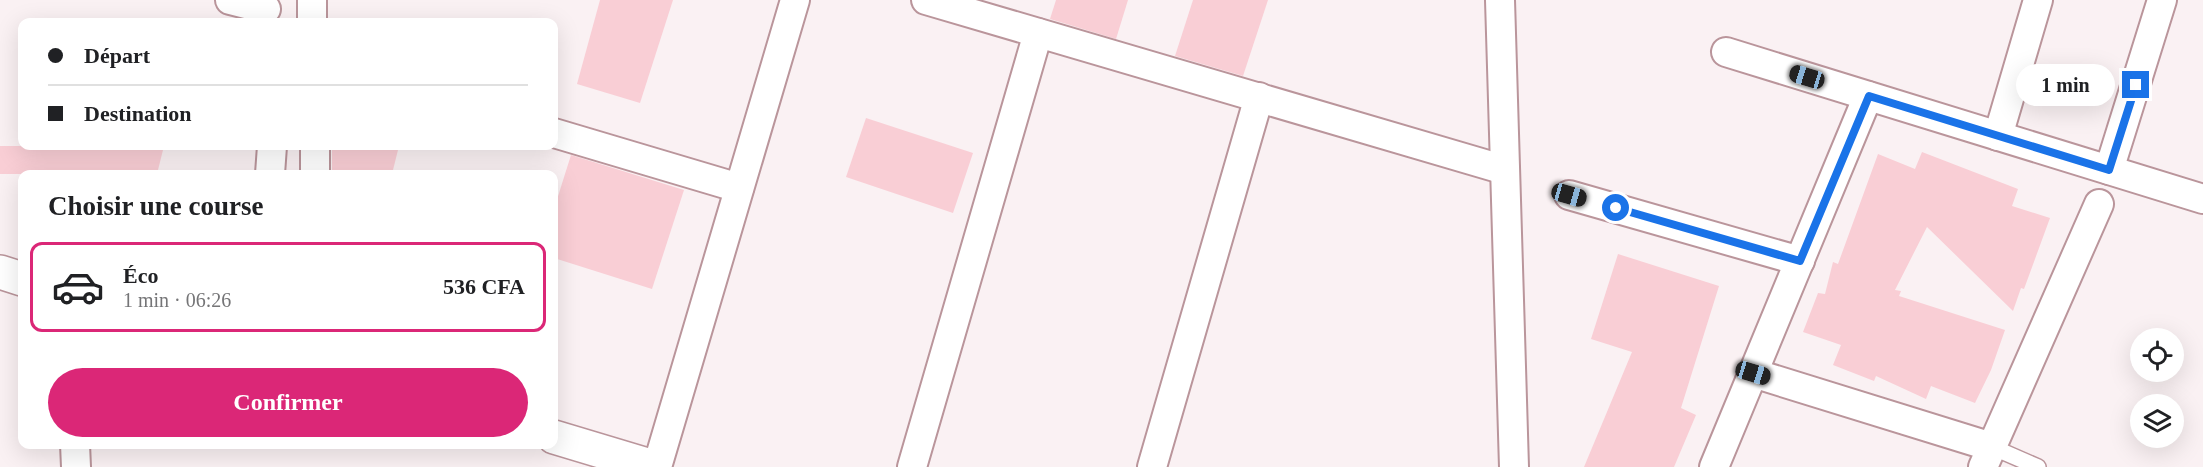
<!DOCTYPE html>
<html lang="fr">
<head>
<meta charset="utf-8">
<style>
	:root { --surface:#fff; --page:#f6f6f6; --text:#202124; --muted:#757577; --line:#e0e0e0; --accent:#db2777 }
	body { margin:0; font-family:Georgia,serif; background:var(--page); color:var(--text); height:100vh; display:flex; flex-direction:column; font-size:22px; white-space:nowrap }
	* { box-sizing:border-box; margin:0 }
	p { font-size:20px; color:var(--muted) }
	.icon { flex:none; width:33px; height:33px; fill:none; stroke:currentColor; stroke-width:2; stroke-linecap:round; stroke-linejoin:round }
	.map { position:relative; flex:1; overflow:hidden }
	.panel { position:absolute; left:18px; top:170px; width:540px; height:279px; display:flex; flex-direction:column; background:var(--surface); border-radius:12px; box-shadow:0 6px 24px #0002 }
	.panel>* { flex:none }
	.top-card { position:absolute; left:18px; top:18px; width:540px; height:132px; border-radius:12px; box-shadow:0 6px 24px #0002; display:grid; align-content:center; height:132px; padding:0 30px; background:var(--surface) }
	.fabs { position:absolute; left:2130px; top:328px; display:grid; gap:12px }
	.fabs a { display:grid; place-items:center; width:54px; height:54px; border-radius:50%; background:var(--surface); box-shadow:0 6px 24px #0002; font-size:30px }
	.end { position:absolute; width:27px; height:27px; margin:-14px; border:8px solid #1a73e8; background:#fff; box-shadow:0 0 0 3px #fff }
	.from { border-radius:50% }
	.bubble { position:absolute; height:42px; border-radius:21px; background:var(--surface); box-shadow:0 6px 24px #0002; font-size:20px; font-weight:600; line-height:42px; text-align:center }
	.car { position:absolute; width:18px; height:36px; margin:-18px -9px; border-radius:8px; box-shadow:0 0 4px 2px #0007; background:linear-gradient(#222 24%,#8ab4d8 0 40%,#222 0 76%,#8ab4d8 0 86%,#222 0) }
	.top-card b { display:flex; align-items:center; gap:21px; height:57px; font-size:22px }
	.top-card b+b { border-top:2px solid var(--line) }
	.top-card i { width:15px; height:15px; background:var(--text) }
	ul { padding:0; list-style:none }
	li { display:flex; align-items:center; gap:18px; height:90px; margin:0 12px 9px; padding:0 18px; border:3px solid transparent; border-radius:12px }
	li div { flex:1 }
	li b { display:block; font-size:22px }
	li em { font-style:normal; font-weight:600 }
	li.on { border-color:var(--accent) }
	li>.icon { width:54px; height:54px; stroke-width:1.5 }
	h2 { padding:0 30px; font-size:27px; line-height:72px }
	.cta { display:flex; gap:12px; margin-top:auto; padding:12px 30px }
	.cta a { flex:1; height:69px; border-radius:36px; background:var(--accent); color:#fff; font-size:24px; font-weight:600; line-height:69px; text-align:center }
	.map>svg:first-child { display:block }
	.building { fill:#f9ced5 }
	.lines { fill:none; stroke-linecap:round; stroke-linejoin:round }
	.lane-casing { stroke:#ba959b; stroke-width:18 }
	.street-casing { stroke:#ba959b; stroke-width:32 }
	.secondary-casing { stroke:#ba959b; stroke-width:36 }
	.lane { stroke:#fff; stroke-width:15 }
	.street { stroke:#fff; stroke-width:28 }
	.secondary { stroke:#fff; stroke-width:33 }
	.route { stroke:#1a73e8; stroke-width:8 }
</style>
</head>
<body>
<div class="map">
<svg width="2203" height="467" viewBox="0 0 2203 467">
	<rect width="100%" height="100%" fill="#faf1f3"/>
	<g class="building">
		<path d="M600,0H673L640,103L577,84Z"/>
		<path d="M1056,0H1128L1116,39L1050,19Z"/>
		<path d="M1193,0H1268L1243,76L1175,56Z"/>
		<path d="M866,118L973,153L953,213L846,177Z"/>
		<path d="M0,146H144L163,150L157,174H0Z"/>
		<path d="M332,146H331H399L392,174H332Z"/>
		<path d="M1922,152L2018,189L2012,206L2050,218L2024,289L2021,288L2013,311L1927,227L1895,290L1901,291L1899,296L2005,330L1991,370L1975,403L1931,386L1926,399L1876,376L1874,381L1833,365L1841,345L1803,332L1818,293L1825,294L1833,262L1838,264L1878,154L1915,169Z"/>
		<path d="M571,155L684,190L652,289L554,258V209Z"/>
		<path d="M1618,254L1719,286L1681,408L1696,415L1674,467H1584L1632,352L1591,339Z"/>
	</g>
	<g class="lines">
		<defs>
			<path id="lane" d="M1992,447L2038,467"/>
			<g id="street">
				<path d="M230,0L266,9"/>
				<path d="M312,0V22"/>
				<path d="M926,0L1505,170"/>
				<path d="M1500,0L1514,467"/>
				<path d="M1726,52L2203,199"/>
				<path d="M554,133L739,188"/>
				<path d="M1998,136L2038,0"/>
				<path d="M315,146V174"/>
				<path d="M2109,170L2162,0"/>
				<path d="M270,174L272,146"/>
				<path d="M1569,195L1800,261"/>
				<path d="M1753,373L1992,447"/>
				<path d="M75,444L76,467"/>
				<path d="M657,467L795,0"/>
				<path d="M912,467L1038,33"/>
				<path d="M1152,467L1259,97"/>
				<path d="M1714,467L1868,96"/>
				<path d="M1983,467L2099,204"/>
			</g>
			<g id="secondary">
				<path d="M0,272L22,279"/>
				<path d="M554,437L654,467"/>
			</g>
		</defs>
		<use href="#lane" class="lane-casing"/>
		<use href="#street" class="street-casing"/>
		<use href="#secondary" class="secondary-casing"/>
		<use href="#lane" class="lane"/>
		<use href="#street" class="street"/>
		<use href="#secondary" class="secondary"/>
	</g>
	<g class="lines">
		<path class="route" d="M1616,208L1800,261L1869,96L2109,170L2136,85"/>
	</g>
</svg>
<div class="fabs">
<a><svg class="icon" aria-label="locate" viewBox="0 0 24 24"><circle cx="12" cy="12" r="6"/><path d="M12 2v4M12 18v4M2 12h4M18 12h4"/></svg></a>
<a><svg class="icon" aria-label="layers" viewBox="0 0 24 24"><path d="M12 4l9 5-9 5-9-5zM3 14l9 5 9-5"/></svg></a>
</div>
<i class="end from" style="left:1616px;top:208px"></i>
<i class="end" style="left:2136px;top:85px"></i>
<div class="bubble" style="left:2016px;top:64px;width:99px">1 min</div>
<i class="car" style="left:1807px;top:77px;rotate:287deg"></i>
<i class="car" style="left:1569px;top:195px;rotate:106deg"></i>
<i class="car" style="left:1753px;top:373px;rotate:107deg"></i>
<div class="top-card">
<b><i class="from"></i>Départ</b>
<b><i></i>Destination</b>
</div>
<section class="panel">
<h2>Choisir une course</h2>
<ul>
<li class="on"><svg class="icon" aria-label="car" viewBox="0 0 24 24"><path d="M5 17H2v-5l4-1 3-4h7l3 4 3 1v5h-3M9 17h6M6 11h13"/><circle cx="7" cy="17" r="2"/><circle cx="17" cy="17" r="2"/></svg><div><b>Éco</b><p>1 min · 06:26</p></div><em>536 CFA</em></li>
</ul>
<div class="cta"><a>Confirmer</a></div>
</section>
</div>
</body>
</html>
